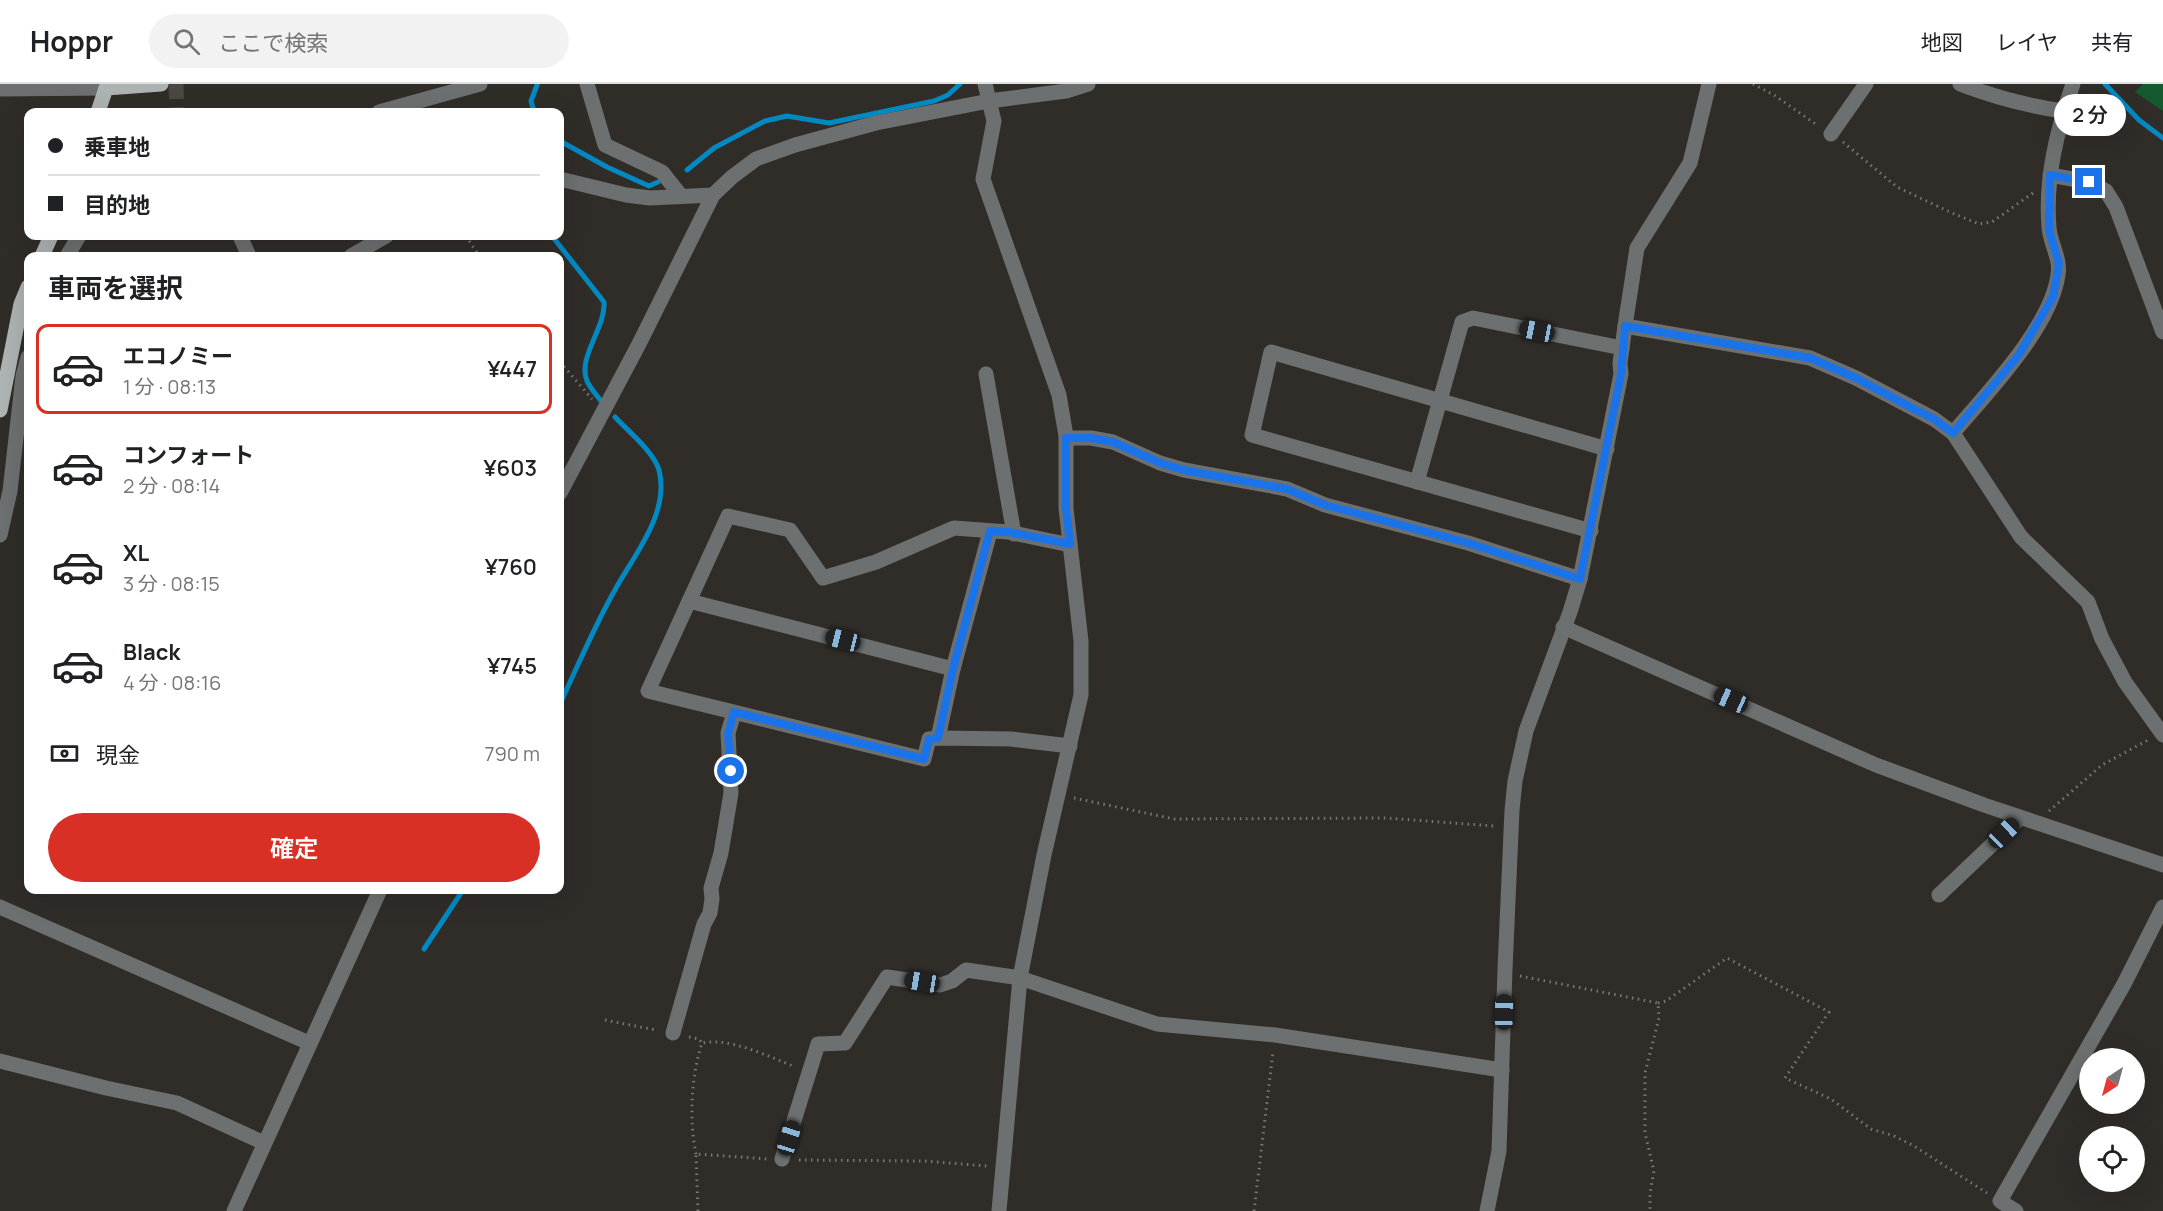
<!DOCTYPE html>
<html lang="ja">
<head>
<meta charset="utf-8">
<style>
	:root { --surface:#fff; --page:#f2f2f2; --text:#202124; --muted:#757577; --line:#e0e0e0; --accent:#d93025 }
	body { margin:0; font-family:Manrope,"Noto Sans JP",sans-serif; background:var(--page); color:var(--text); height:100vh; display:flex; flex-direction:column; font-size:22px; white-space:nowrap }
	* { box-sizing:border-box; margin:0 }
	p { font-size:20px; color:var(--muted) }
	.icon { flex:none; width:33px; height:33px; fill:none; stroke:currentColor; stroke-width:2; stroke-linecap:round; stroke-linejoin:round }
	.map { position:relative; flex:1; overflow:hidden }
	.drawer { position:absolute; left:24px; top:168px; width:540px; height:642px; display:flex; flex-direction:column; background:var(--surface); border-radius:12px; box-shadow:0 6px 24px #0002 }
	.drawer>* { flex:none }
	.hud { position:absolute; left:24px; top:24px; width:540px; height:132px; border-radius:12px; box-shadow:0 6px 24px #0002; display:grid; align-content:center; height:132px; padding:0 24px; background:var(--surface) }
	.needle { width:39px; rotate:216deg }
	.tools { position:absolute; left:2079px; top:964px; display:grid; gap:12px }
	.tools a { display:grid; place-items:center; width:66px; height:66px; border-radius:50%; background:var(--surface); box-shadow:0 6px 24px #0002; font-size:30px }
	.end { position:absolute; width:27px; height:27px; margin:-14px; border:8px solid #1a73e8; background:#fff; box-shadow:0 0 0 3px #fff }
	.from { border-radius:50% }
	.bubble { position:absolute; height:42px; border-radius:21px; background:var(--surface); box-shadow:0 6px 24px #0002; font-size:20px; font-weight:600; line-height:42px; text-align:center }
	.car { position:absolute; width:18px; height:36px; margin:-18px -9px; border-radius:8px; box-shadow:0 0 4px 2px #0007; background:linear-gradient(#222 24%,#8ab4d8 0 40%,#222 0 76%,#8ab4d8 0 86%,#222 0) }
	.hud b { display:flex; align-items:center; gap:21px; height:57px; font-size:22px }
	.hud b+b { border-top:2px solid var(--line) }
	.hud i { width:15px; height:15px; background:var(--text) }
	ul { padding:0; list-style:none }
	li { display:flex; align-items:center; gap:18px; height:90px; margin:0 12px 9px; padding:0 12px; border:3px solid transparent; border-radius:12px }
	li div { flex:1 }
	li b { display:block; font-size:22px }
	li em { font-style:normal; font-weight:600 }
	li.selected { border-color:var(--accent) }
	li>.icon { width:54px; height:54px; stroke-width:1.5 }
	h2 { padding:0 24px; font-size:27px; line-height:72px }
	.pay { display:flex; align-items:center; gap:15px; height:66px; padding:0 24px; font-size:22px }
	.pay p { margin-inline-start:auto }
	.primary-button { display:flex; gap:12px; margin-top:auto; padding:12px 24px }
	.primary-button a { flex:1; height:69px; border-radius:36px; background:var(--accent); color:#fff; font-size:24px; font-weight:600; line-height:69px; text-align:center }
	header { display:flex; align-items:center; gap:36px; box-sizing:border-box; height:84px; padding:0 30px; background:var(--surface); border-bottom:2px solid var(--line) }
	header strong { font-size:28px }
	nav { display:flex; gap:33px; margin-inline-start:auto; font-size:21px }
	.search { width:420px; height:54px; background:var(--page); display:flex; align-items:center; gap:15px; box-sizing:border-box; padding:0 21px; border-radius:33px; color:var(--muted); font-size:22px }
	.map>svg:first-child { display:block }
	.green { fill:#155a2e }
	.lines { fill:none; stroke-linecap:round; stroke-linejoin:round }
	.stream { stroke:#0389c2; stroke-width:5 }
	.minor-tunnel { stroke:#4b4844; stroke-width:15; stroke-dasharray:15 8; stroke-linecap:butt }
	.path { stroke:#7b7976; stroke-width:3; stroke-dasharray:1.5 4.5; stroke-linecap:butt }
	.minor { stroke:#6d7070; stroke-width:15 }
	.major { stroke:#adb3b2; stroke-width:15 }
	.route { stroke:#1a73e8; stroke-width:8 }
</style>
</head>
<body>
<header>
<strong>Hoppr</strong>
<div class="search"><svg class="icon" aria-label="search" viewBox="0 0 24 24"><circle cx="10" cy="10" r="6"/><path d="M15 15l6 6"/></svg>ここで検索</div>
<nav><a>地図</a><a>レイヤ</a><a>共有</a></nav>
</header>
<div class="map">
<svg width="2163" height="1127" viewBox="0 0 2163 1127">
	<rect width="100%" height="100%" fill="#302d29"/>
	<path class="green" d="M2143,0H2163V27L2135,8Z"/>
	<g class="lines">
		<g class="stream">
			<path d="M2105,0L2139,36L2163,54"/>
			<path d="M534,28L531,17L537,1"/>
			<path d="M560,57L607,83L649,102L658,98"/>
			<path d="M687,86L714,64L765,37L787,32L829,39L934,17L948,11L960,0"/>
			<path d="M552,152L604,218C606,243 577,274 587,297C590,304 596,310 601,317"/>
			<path d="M560,620C578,581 595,541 616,504C635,470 670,428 659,386C654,368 627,346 615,333"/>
			<path d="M424,865L463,806"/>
		</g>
		<path class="minor-tunnel" d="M176,0L177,28"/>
		<g class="path">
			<path d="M1753,0L1774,11L1817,41"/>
			<path d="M1843,58L1897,103L1952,129L1979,140L1992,138L2033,109"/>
			<path d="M466,152L479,172"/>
			<path d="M560,278L592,315"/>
			<path d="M1074,714L1174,735L1386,734L1494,742"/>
			<path d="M2049,727L2102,681L2148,656"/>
			<path d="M1520,892L1658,919L1659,934L1645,989V1049L1654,1087L1650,1109V1127"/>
			<path d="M1658,919L1666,917L1727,874L1829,928L1785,994L1831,1015L1871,1045L1894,1052L1914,1062L1987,1109"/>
			<path d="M605,936L656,946"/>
			<path d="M689,953L699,955L702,959"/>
			<path d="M696,1070C689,1037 691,992 702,959C728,953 768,972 793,982"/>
			<path d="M799,1076L924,1077L987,1082"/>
			<path d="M698,1127L696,1070L768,1075"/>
			<path d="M1254,1127L1273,968"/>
		</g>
		<g class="minor">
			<path d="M587,0L605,61L662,88L681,112"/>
			<path d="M985,0L994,37L983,95L1059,311L1066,352V424L1081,557V611L1044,771L1020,894L999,1127"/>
			<path d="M1960,0C1994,13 2028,22 2063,27"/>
			<path d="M0,5L106,4"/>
			<path d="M379,28L480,0"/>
			<path d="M1831,50L1866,0"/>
			<path d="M2050,91L2089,98L2106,107L2116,123L2163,248"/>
			<path d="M560,95L626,111L650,114L713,111"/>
			<path d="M240,152L249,172"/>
			<path d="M67,172L79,152"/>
			<path d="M351,172L386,152"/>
			<path d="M1625,242L1810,274L1856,294L1934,335L1953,349L2021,453L2088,518L2102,555L2125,598L2163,651"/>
			<path d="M986,290L1014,450"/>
			<path d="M1953,349C1987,309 2051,243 2058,191C2061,174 2050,160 2049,143C2045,94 2057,46 2073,0"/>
			<path d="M1066,354H1091L1113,358L1160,379L1184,386L1287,405L1325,421L1468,459L1580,495"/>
			<path d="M1417,398L1462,238L1473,234L1622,264"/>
			<path d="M560,409L640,258L713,111L732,93L756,75L795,61L876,39L989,17L1066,7L1088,0"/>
			<path d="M1591,447L1252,351L1271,268L1607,365"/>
			<path d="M0,451L10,407L23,292L28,273"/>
			<path d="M1070,461L1008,448L954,444L876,478L823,494L790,446L728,432L648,607L924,675L929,655L938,654L1011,655L1070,662"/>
			<path d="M689,517L953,585"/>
			<path d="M1563,543L1876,681L1984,721L2163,781"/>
			<path d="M938,654L953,585L990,448"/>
			<path d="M1939,811L2020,734"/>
			<path d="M0,823L309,959"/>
			<path d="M673,949L704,840L710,829L712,815L711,804L721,769L731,709L728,649L734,629"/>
			<path d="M0,977L106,1004L177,1019L264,1059"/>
			<path d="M782,1075L818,960L845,959L887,893L940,901L952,897L966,886L1020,894L1157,940L1275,951L1502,986"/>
			<path d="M234,1127L380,806"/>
			<path d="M1487,1127L1499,1067L1505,885L1512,726L1515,697L1526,647L1570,528L1580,495L1621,290L1620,279L1625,242L1637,164L1690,79L1709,0"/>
			<path d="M2016,1127L2000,1117L2124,900L2163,823"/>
		</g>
		<g class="major">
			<path d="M98,28L106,4L161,0"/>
			<path d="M42,172L51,152"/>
			<path d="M0,326L21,220L28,203"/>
		</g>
	</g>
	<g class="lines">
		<path class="route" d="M731,687L728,650L734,628L924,675L929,655L938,654L953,585L990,447L1008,448L1070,460L1066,424V354H1091L1113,358L1160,379L1184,386L1287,405L1325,421L1468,459L1580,495L1621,290L1625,242L1810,274L1856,294L1914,325L1934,335L1953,349L2018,272L2053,213L2059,180L2049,146L2050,91L2089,98"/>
	</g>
</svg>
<div class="tools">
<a><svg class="needle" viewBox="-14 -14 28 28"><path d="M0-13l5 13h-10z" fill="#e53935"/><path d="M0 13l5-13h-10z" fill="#757577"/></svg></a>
<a><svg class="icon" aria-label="locate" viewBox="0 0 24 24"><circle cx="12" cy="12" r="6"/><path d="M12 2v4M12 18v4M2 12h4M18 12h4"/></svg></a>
</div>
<i class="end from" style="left:731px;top:687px"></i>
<i class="end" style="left:2089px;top:98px"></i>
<div class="bubble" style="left:2054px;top:10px;width:72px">2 分</div>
<i class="car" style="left:1537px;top:247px;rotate:281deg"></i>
<i class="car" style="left:843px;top:556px;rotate:284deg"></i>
<i class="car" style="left:1731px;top:616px;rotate:294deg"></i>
<i class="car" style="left:2004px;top:749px;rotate:46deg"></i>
<i class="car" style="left:922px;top:898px;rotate:279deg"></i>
<i class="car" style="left:1504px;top:928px;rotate:1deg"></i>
<i class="car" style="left:789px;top:1054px;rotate:17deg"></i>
<div class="hud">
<b><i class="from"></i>乗車地</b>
<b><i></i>目的地</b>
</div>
<section class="drawer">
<h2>車両を選択</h2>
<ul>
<li class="selected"><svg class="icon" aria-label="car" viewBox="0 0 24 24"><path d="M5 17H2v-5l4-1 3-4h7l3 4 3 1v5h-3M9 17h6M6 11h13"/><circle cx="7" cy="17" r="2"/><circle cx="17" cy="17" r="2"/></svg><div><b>エコノミー</b><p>1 分 · 08:13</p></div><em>¥447</em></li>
<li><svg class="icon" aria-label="car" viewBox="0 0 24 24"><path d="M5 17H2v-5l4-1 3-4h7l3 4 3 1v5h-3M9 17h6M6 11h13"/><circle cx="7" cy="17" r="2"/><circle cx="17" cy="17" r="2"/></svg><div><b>コンフォート</b><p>2 分 · 08:14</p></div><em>¥603</em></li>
<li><svg class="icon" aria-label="car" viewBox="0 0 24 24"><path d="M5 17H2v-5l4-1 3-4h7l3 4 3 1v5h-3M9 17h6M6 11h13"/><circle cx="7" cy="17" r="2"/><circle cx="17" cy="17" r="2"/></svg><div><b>XL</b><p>3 分 · 08:15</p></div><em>¥760</em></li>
<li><svg class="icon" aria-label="car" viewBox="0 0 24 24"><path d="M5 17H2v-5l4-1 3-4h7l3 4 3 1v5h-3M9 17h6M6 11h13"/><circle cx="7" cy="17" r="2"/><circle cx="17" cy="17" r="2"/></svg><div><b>Black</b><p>4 分 · 08:16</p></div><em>¥745</em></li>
</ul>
<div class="pay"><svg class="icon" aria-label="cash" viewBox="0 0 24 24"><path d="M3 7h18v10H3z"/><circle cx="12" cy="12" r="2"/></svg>現金<p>790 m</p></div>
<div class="primary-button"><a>確定</a></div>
</section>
</div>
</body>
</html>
